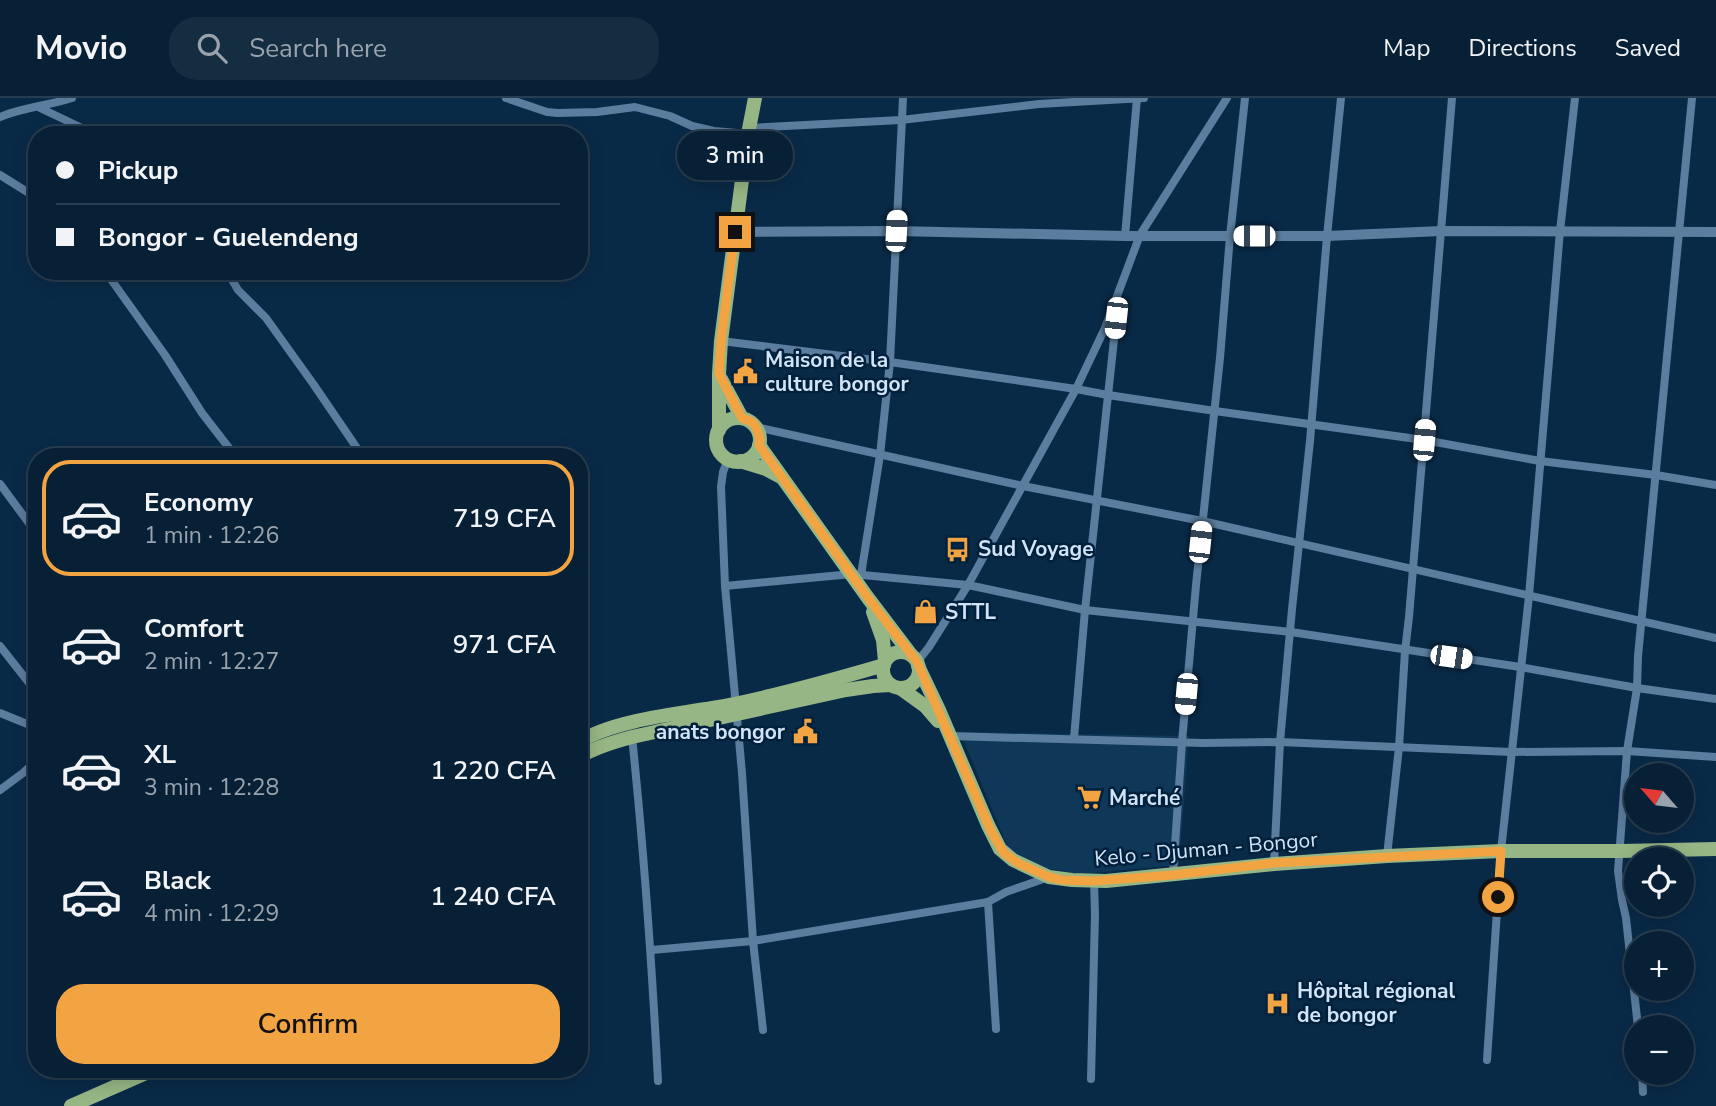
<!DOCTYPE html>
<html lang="en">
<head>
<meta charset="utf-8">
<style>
	:root { --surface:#072035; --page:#152d41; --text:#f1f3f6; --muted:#98a3ad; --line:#283e50; --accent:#f3a442 }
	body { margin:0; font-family:"Nunito Sans",sans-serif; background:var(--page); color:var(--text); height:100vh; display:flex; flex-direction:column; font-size:26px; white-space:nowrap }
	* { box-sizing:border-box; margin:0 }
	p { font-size:23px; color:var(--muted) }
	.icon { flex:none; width:38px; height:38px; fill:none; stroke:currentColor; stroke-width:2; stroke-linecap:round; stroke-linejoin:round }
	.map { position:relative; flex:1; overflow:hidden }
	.side { position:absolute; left:28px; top:350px; width:560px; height:630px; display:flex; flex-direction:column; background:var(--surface); border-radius:28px; box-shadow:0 4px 18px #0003,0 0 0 2px var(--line) }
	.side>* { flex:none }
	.top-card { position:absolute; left:28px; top:28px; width:560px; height:154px; border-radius:28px; box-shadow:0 4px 18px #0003,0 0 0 2px var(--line); display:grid; align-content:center; height:154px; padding:0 28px; background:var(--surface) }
	.needle { width:46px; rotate:298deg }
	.controls { position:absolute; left:1624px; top:665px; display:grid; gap:14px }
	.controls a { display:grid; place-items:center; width:70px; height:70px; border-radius:50%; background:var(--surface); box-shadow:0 4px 18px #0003,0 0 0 2px var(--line); font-size:35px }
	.end { position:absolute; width:32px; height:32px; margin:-16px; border:9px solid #f3a442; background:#111; box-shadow:0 0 0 4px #111 }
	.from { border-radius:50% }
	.bubble { position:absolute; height:49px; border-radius:24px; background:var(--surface); box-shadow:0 4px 18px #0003,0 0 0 2px var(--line); font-size:23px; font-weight:600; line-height:49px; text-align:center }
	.car { position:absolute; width:21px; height:42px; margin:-21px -10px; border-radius:9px; box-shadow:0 0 5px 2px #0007; background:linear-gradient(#fff 24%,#345 0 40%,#fff 0 76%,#345 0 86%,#fff 0) }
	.top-card b { display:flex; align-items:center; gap:24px; height:66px; font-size:26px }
	.top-card b+b { border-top:2px solid var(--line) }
	.top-card i { width:18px; height:18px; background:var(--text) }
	ul { padding:12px 0 0; list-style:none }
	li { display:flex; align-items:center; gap:21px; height:116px; margin:0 14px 10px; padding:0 14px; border:4px solid transparent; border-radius:28px }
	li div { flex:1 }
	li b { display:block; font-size:26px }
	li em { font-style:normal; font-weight:600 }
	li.selected { border-color:var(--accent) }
	li>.icon { width:63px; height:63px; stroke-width:1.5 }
	.button { display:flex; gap:14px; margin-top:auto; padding:14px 28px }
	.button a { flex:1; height:80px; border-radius:28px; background:var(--accent); color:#111; font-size:28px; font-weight:600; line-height:80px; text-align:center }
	header { display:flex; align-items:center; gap:42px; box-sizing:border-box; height:98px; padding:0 35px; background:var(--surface); border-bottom:2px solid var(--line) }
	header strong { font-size:33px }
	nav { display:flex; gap:38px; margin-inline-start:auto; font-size:24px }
	.search { width:490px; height:63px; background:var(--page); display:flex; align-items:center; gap:18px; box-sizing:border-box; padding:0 24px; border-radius:28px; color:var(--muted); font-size:26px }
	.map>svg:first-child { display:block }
	.built { fill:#0f3758 }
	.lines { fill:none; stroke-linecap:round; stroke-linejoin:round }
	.minor { stroke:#5b7d9e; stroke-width:8 }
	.tertiary { stroke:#5b7d9e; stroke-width:10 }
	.trunk { stroke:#96b685; stroke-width:14 }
	.route { stroke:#f3a442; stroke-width:9 }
	.labels { text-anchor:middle; stroke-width:5; stroke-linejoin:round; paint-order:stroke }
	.poi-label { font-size:21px; font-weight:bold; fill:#d1e3f6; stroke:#00203c; text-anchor:start }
	.street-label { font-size:21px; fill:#d1e3f6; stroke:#00203c }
</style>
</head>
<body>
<header>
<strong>Movio</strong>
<div class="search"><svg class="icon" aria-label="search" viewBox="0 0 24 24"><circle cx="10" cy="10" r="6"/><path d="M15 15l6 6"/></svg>Search here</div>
<nav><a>Map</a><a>Directions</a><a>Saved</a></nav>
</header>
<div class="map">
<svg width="1716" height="1008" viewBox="0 0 1716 1008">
	<rect width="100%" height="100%" fill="#092a47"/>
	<path class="built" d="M960,634L1189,638L1179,767L1081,776L1044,770L1009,752Z"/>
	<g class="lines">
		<g class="minor">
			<path d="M506,0L547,14L558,15L597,14L635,9L670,18L692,28L714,33L748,36"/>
			<path d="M38,9L84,31L102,37"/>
			<path d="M0,19C23,9 48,8 72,0"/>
			<path d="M749,30L901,22L1039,6L1144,0"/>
			<path d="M0,77L37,100"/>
			<path d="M1125,138L1137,0"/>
			<path d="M105,173L165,257L202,315L236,359"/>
			<path d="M227,173L238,192L266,220L314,287L363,359"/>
			<path d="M721,243L890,264L1076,291L1108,297L1215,313L1424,342L1540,363L1656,377L1716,387"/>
			<path d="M756,329L1023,388L1202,423L1716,540"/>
			<path d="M728,361L723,374L721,389L725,488L742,675L753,843L763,932"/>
			<path d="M0,386L37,436"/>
			<path d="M579,475H586L579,524"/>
			<path d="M861,477L880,357L890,264L903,0"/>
			<path d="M725,488L852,476L968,487L1085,512L1291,534L1520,569L1637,590L1716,601"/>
			<path d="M0,548L37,595"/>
			<path d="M917,564L929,549L968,487L1076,291L1105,230L1140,137L1227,0"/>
			<path d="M0,615L37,630"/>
			<path d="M579,629L585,641"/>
			<path d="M950,638L1203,645L1280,644L1511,654L1627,653L1716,659"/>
			<path d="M632,639C644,753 652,868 658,983"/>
			<path d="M1074,640L1085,512L1118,204"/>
			<path d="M0,692L23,675L37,662"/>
			<path d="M1387,758L1399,649L1405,553L1409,519L1452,0"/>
			<path d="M1274,766L1280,644L1292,511L1310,343L1327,138L1341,0"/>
			<path d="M1173,777L1182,644L1196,487L1220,260L1230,138L1245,0"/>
			<path d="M988,804L996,931"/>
			<path d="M652,852L753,843L988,804L1006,794L1049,779"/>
			<path d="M1638,929L1626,820L1622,802L1618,773L1627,653L1637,590L1638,558L1692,0"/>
			<path d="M1487,962L1501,753L1529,498L1560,133L1575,0"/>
			<path d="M1642,975L1643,994"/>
			<path d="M1091,981L1095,816L1094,783"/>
		</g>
		<path class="tertiary" d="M735,134L896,133L1125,138H1327L1441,133L1716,134"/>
		<g class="trunk">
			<path d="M721,281L742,320"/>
			<circle cx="738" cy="342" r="22"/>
			<path d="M719,332V276L721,243L748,36L755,0"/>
			<path d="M759,347L868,500L912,558"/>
			<path d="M740,363L766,371L781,379"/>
			<path d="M873,514L883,542L885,563"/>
			<circle cx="901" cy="572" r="18"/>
			<path d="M918,568L939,612L988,727L1000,751L1013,762L1049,779L1072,782L1106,783L1274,766L1387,758L1501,753H1620L1716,751"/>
			<path d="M900,590L925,608L938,623"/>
			<path d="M579,644C617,620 689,615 734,606C783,596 836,581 884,567"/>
			<path d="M579,659C596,649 613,644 632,639L846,592L873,588L891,587"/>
			<path d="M71,1008L155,971"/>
		</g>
	</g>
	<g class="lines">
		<path class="route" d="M735,134L721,243L719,276L742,320L752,324L756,329L760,341L759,347L868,500L917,564L992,735L1004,755L1018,765L1049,779L1062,782L1094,783L1173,777L1274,765L1501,753L1498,799"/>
	</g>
	<defs>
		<symbol id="civic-bare" viewBox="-9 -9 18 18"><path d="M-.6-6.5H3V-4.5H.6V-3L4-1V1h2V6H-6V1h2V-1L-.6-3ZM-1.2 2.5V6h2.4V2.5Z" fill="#f3a442" stroke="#00203c" stroke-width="2.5" paint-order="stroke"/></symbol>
		<symbol id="bus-bare" viewBox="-9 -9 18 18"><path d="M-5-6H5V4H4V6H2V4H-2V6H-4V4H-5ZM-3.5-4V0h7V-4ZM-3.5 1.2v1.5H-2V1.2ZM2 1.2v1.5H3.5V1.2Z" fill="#f3a442" stroke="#00203c" stroke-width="2.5" paint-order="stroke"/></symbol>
		<symbol id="shop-bare" viewBox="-9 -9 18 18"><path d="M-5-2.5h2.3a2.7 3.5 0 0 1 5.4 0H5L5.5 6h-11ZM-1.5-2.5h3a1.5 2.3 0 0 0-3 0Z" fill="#f3a442" stroke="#00203c" stroke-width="2.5" paint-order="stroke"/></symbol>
		<symbol id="supermarket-bare" viewBox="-9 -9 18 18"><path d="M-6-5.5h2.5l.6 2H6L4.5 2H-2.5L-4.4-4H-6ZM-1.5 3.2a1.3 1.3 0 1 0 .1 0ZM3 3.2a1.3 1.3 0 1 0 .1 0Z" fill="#f3a442" stroke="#00203c" stroke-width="2.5" paint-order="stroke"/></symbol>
		<symbol id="hospital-bare" viewBox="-9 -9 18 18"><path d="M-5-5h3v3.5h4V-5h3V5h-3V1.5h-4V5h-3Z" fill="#f3a442" stroke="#00203c" stroke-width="2.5" paint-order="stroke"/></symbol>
	</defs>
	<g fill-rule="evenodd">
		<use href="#civic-bare" x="728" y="256" width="35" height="35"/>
		<use href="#bus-bare" x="940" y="434" width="35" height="35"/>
		<use href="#shop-bare" x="908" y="496" width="35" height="35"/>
		<use href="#civic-bare" x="788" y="616" width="35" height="35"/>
		<use href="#supermarket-bare" x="1072" y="682" width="35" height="35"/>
		<use href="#hospital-bare" x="1260" y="888" width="35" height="35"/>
	</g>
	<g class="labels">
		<g class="poi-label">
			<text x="765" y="269">Maison de la<tspan x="765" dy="24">culture bongor</tspan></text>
			<text x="978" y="458">Sud Voyage</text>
			<text x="945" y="521">STTL</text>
			<text x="785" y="641" text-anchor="end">anats bongor</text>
			<text x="1109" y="707">Marché</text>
			<text x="1297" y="900">Hôpital régional<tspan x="1297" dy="24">de bongor</tspan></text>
		</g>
		<g class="street-label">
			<text transform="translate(1206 751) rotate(-5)" y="7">Kelo - Djuman - Bongor</text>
		</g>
	</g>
</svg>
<div class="controls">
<a><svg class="needle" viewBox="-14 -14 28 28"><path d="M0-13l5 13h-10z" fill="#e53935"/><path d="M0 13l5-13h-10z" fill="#98a3ad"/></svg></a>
<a><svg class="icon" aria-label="locate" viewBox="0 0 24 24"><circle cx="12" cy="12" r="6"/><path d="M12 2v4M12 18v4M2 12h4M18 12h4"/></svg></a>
<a>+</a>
<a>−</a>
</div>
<i class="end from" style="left:1498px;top:799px"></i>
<i class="end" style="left:735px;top:134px"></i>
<div class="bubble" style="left:677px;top:33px;width:116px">3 min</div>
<i class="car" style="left:896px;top:133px;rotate:3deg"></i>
<i class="car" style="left:1254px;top:138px;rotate:270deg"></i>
<i class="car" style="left:1116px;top:220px;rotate:186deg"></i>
<i class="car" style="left:1424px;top:342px;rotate:5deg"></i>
<i class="car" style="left:1200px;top:444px;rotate:6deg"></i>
<i class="car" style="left:1451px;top:559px;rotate:98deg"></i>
<i class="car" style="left:1186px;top:596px;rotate:185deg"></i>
<div class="top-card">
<b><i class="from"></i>Pickup</b>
<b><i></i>Bongor - Guelendeng</b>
</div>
<section class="side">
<ul>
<li class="selected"><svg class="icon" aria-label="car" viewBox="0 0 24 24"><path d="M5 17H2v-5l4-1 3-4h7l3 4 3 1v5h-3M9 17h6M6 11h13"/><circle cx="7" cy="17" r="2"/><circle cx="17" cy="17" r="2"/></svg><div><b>Economy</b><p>1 min · 12:26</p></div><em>719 CFA</em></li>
<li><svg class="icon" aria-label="car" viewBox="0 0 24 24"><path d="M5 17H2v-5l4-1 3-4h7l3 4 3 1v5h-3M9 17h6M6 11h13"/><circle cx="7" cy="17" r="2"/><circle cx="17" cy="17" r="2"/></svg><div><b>Comfort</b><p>2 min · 12:27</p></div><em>971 CFA</em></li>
<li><svg class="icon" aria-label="car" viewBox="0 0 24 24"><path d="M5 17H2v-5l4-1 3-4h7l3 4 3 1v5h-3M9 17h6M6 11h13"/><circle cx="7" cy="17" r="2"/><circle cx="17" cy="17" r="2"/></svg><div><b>XL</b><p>3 min · 12:28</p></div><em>1 220 CFA</em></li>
<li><svg class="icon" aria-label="car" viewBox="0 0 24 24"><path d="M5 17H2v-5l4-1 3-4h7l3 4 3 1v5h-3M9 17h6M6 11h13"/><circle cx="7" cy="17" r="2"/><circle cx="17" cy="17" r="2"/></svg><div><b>Black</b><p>4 min · 12:29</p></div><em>1 240 CFA</em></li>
</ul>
<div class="button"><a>Confirm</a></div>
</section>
</div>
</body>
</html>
